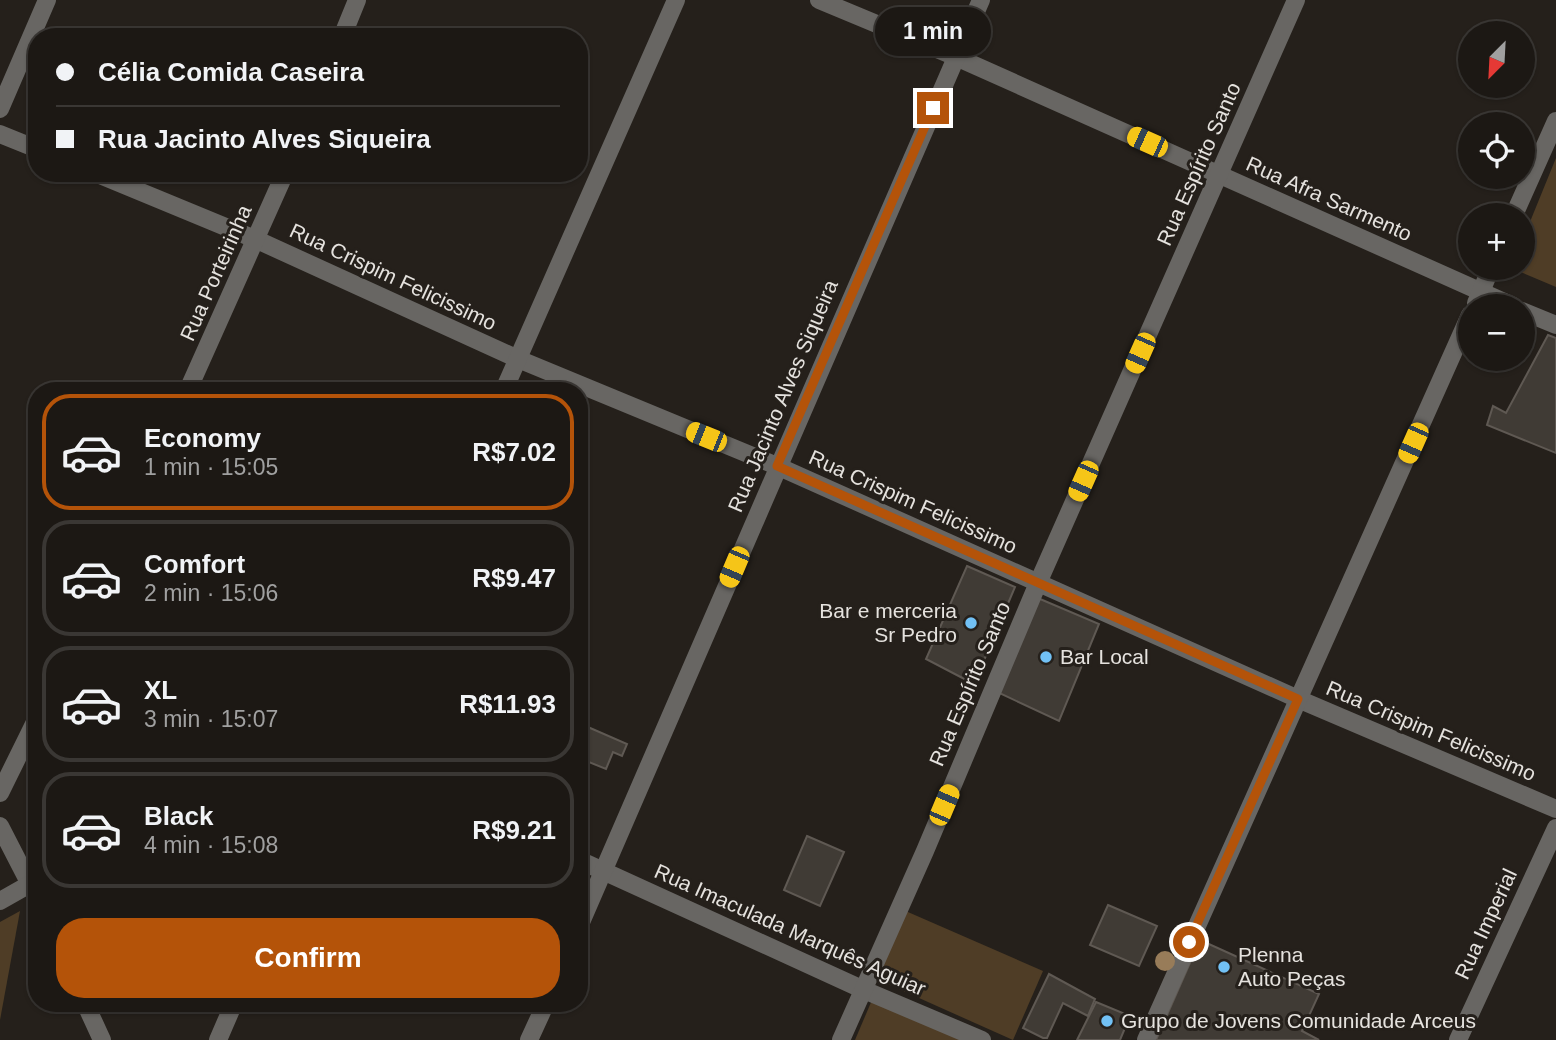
<!DOCTYPE html>
<html lang="en">
<head>
<meta charset="utf-8">
<style>
	:root { --surface:#1c1814; --page:#25211d; --text:#f1f3f6; --muted:#a0a0a0; --line:#3a3734; --accent:#b45309 }
	body { margin:0; font-family:Helvetica,sans-serif; background:var(--page); color:var(--text); height:100vh; display:flex; flex-direction:column; font-size:26px; white-space:nowrap }
	* { box-sizing:border-box; margin:0 }
	p { font-size:23px; color:var(--muted) }
	.icon { flex:none; width:38px; height:38px; fill:none; stroke:currentColor; stroke-width:2; stroke-linecap:round; stroke-linejoin:round }
	.map { position:relative; flex:1; overflow:hidden }
	.side { position:absolute; left:28px; top:382px; width:560px; height:630px; display:flex; flex-direction:column; background:var(--surface); border-radius:28px; box-shadow:0 2px 5px #0004,0 0 0 2px var(--line) }
	.side>* { flex:none }
	.banner { position:absolute; left:28px; top:28px; width:560px; height:154px; border-radius:28px; box-shadow:0 2px 5px #0004,0 0 0 2px var(--line); display:grid; align-content:center; height:154px; padding:0 28px; background:var(--surface) }
	.needle { width:46px; rotate:204deg }
	.fabs { position:absolute; left:1458px; top:21px; display:grid; gap:14px }
	.fabs a { display:grid; place-items:center; width:77px; height:77px; border-radius:50%; background:var(--surface); box-shadow:0 2px 5px #0004,0 0 0 2px var(--line); font-size:35px }
	.end { position:absolute; width:32px; height:32px; margin:-16px; border:9px solid #b45309; background:#fff; box-shadow:0 0 0 4px #fff }
	.from { border-radius:50% }
	.bubble { position:absolute; height:49px; border-radius:24px; background:var(--surface); box-shadow:0 2px 5px #0004,0 0 0 2px var(--line); font-size:23px; font-weight:800; line-height:49px; text-align:center }
	.car { position:absolute; width:21px; height:42px; margin:-21px -10px; border-radius:9px; box-shadow:0 0 5px 2px #0007; background:linear-gradient(#f5c518 24%,#345 0 40%,#f5c518 0 76%,#345 0 86%,#f5c518 0) }
	.banner b { display:flex; align-items:center; gap:24px; height:66px; font-size:26px }
	.banner b+b { border-top:2px solid var(--line) }
	.banner i { width:18px; height:18px; background:var(--text) }
	ul { padding:12px 0 0; list-style:none }
	li { display:flex; align-items:center; gap:21px; height:116px; margin:0 14px 10px; padding:0 14px; border:4px solid var(--line); border-radius:28px }
	li div { flex:1 }
	li b { display:block; font-size:26px }
	li em { font-style:normal; font-weight:800 }
	li.on { border-color:var(--accent) }
	li>.icon { width:63px; height:63px; stroke-width:1.5 }
	.action { display:flex; gap:14px; margin-top:auto; padding:14px 28px }
	.action a { flex:1; height:80px; border-radius:28px; background:var(--accent); color:#fff; font-size:28px; font-weight:800; line-height:80px; text-align:center }
	.map>svg:first-child { display:block }
	.green { fill:#4f3d26 }
	.building { fill:#403b35; stroke:#5f5953; stroke-width:2 }
	.lines { fill:none; stroke-linecap:round; stroke-linejoin:round }
	.street { stroke:#686663; stroke-width:18 }
	.tree { fill:#987c59 }
	.route { stroke:#b45309; stroke-width:9 }
	.poi-dot { fill:#72c1f5; stroke:#25201b; stroke-width:2.5 }
	.labels { text-anchor:middle; stroke-width:6; stroke-linejoin:round; paint-order:stroke }
	.street-label { font-size:21px; fill:#e5e2de; stroke:#25201b }
	.poi-label { font-size:21px; fill:#e5e2de; stroke:#25201b; text-anchor:start }
</style>
</head>
<body>
<div class="map">
<svg width="1556" height="1040" viewBox="0 0 1556 1040">
	<rect width="100%" height="100%" fill="#25201b"/>
	<g class="green">
		<path d="M1556,158V287L1511,268H1522L1523,239Z"/>
		<path d="M901,909L1043,971L1013,1040L872,977Z"/>
		<path d="M20,911L0,1020V922Z"/>
		<path d="M872,1000L969,1040H855Z"/>
	</g>
	<g class="building">
		<path d="M1548,335L1556,338V453L1487,425L1493,406L1506,413Z"/>
		<path d="M967,566L1015,587L974,684L926,659Z"/>
		<path d="M1033,596L1099,624L1059,721L993,690Z"/>
		<path d="M581,724L627,744L622,756L613,752L606,769L579,758V730Z"/>
		<path d="M807,836L844,852L820,906L784,890Z"/>
		<path d="M1108,905L1157,926L1139,966L1090,945Z"/>
		<path d="M1200,940L1319,994L1302,1031L1319,1040H1156Z"/>
		<path d="M1049,974L1095,999L1088,1016L1063,1003L1047,1038H1043L1023,1028Z"/>
		<path d="M1096,1002L1130,1016L1120,1040H1077Z"/>
	</g>
	<g class="lines">
		<g class="street">
			<path d="M819,0L956,57L1513,306"/>
			<path d="M342,37L357,0"/>
			<path d="M0,109L47,0"/>
			<path d="M0,134L37,149"/>
			<path d="M95,173L257,240L518,359L777,466L1298,699L1556,809"/>
			<path d="M1514,215L1556,121"/>
			<path d="M1476,303L1491,268"/>
			<path d="M1522,311L1556,325"/>
			<path d="M188,390L285,173"/>
			<path d="M504,390L676,0"/>
			<path d="M0,793L37,718"/>
			<path d="M0,826L37,898"/>
			<path d="M579,860L864,990L982,1040"/>
			<path d="M0,901L30,884"/>
			<path d="M579,927L981,0"/>
			<path d="M85,1003L102,1040"/>
			<path d="M218,1040L234,1003"/>
			<path d="M529,1040L546,1003"/>
			<path d="M841,1040L925,851L1038,583L1296,0"/>
			<path d="M1146,1040L1470,315"/>
			<path d="M1458,1040L1556,828"/>
		</g>
	</g>
	<circle class="tree" cx="1165" cy="961" r="10"/>
	<g class="lines">
		<path class="route" d="M933,108L777,466L1298,699L1189,942"/>
	</g>
	<g class="poi-dot">
		<circle cx="971" cy="623" r="7"/>
		<circle cx="1046" cy="657" r="7"/>
		<circle cx="1224" cy="967" r="7"/>
		<circle cx="1107" cy="1021" r="7"/>
	</g>
	<g class="labels">
		<g class="street-label">
			<text transform="translate(1199 164) rotate(-66)" y="7">Rua Espírito Santo</text>
			<text transform="translate(1329 199) rotate(24)" y="7">Rua Afra Sarmento</text>
			<text transform="translate(216 273) rotate(-66)" y="7">Rua Porteirinha</text>
			<text transform="translate(393 277) rotate(25)" y="7">Rua Crispim Felicissimo</text>
			<text transform="translate(783 396) rotate(-67)" y="7">Rua Jacinto Alves Siqueira</text>
			<text transform="translate(913 502) rotate(24)" y="7">Rua Crispim Felicissimo</text>
			<text transform="translate(970 684) rotate(-67)" y="7">Rua Espírito Santo</text>
			<text transform="translate(1431 731) rotate(23)" y="7">Rua Crispim Felicissimo</text>
			<text transform="translate(1486 924) rotate(-65)" y="7">Rua Imperial</text>
			<text transform="translate(790 930) rotate(24)" y="7">Rua Imaculada Marquês Aguiar</text>
		</g>
		<g class="poi-label">
			<text x="957" y="618" text-anchor="end">Bar e merceria<tspan x="957" dy="24">Sr Pedro</tspan></text>
			<text x="1060" y="664">Bar Local</text>
			<text x="1238" y="962">Plenna<tspan x="1238" dy="24">Auto Peças</tspan></text>
			<text x="1121" y="1028">Grupo de Jovens Comunidade Arceus</text>
		</g>
	</g>
</svg>
<div class="fabs">
<a><svg class="needle" viewBox="-14 -14 28 28"><path d="M0-13l5 13h-10z" fill="#e53935"/><path d="M0 13l5-13h-10z" fill="#a0a0a0"/></svg></a>
<a><svg class="icon" aria-label="locate" viewBox="0 0 24 24"><circle cx="12" cy="12" r="6"/><path d="M12 2v4M12 18v4M2 12h4M18 12h4"/></svg></a>
<a>+</a>
<a>−</a>
</div>
<i class="end from" style="left:1189px;top:942px"></i>
<i class="end" style="left:933px;top:108px"></i>
<div class="bubble" style="left:875px;top:7px;width:116px">1 min</div>
<i class="car" style="left:1147px;top:142px;rotate:294deg"></i>
<i class="car" style="left:1140px;top:353px;rotate:204deg"></i>
<i class="car" style="left:706px;top:437px;rotate:292deg"></i>
<i class="car" style="left:1413px;top:443px;rotate:204deg"></i>
<i class="car" style="left:1083px;top:481px;rotate:204deg"></i>
<i class="car" style="left:734px;top:567px;rotate:203deg"></i>
<i class="car" style="left:944px;top:805px;rotate:23deg"></i>
<div class="banner">
<b><i class="from"></i>Célia Comida Caseira</b>
<b><i></i>Rua Jacinto Alves Siqueira</b>
</div>
<section class="side">
<ul>
<li class="on"><svg class="icon" aria-label="car" viewBox="0 0 24 24"><path d="M5 17H2v-5l4-1 3-4h7l3 4 3 1v5h-3M9 17h6M6 11h13"/><circle cx="7" cy="17" r="2"/><circle cx="17" cy="17" r="2"/></svg><div><b>Economy</b><p>1 min · 15:05</p></div><em>R$7.02</em></li>
<li><svg class="icon" aria-label="car" viewBox="0 0 24 24"><path d="M5 17H2v-5l4-1 3-4h7l3 4 3 1v5h-3M9 17h6M6 11h13"/><circle cx="7" cy="17" r="2"/><circle cx="17" cy="17" r="2"/></svg><div><b>Comfort</b><p>2 min · 15:06</p></div><em>R$9.47</em></li>
<li><svg class="icon" aria-label="car" viewBox="0 0 24 24"><path d="M5 17H2v-5l4-1 3-4h7l3 4 3 1v5h-3M9 17h6M6 11h13"/><circle cx="7" cy="17" r="2"/><circle cx="17" cy="17" r="2"/></svg><div><b>XL</b><p>3 min · 15:07</p></div><em>R$11.93</em></li>
<li><svg class="icon" aria-label="car" viewBox="0 0 24 24"><path d="M5 17H2v-5l4-1 3-4h7l3 4 3 1v5h-3M9 17h6M6 11h13"/><circle cx="7" cy="17" r="2"/><circle cx="17" cy="17" r="2"/></svg><div><b>Black</b><p>4 min · 15:08</p></div><em>R$9.21</em></li>
</ul>
<div class="action"><a>Confirm</a></div>
</section>
</div>
</body>
</html>
